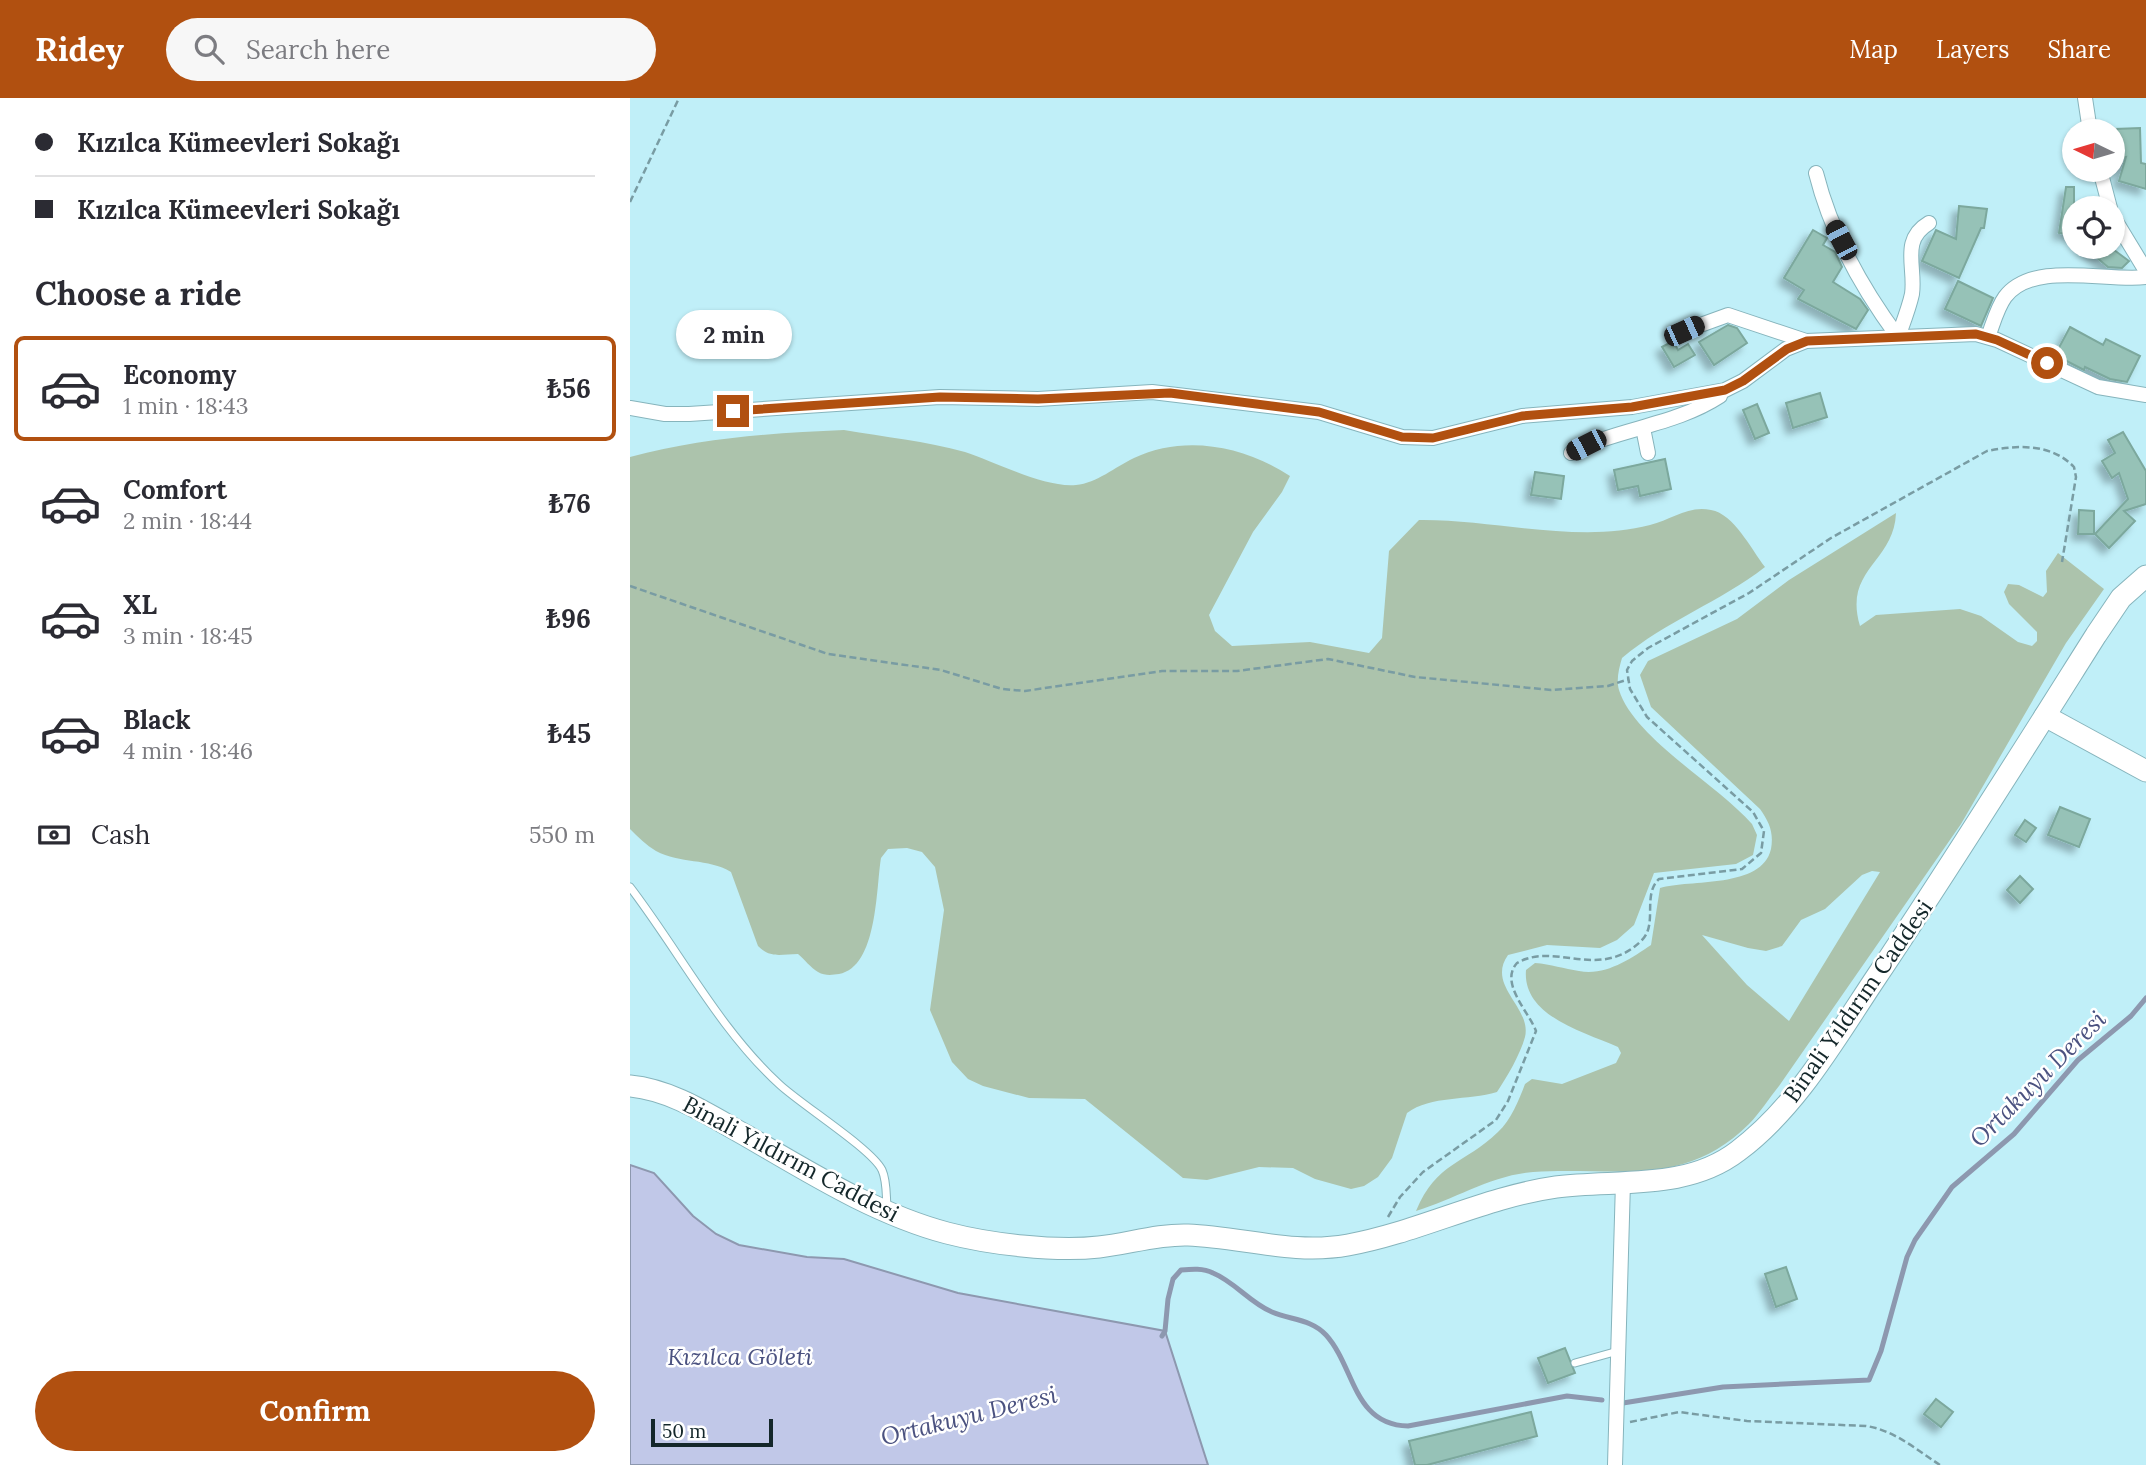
<!DOCTYPE html>
<html lang="en">
<head>
<meta charset="utf-8">
<style>
	:root { --surface:#fff; --page:#f7f7f7; --text:#2b2b33; --muted:#7c7c81; --line:#e1e1e2; --accent:#b15010 }
	body { margin:0; font-family:Lora,serif; background:var(--page); color:var(--text); height:100vh; display:flex; flex-direction:column; font-size:26px; white-space:nowrap }
	* { box-sizing:border-box; margin:0 }
	p { font-size:23px; color:var(--muted) }
	.icon { flex:none; width:38px; height:38px; fill:none; stroke:currentColor; stroke-width:2; stroke-linecap:round; stroke-linejoin:round }
	.map { position:relative; flex:1; overflow:hidden }
	.details { display:flex; flex-direction:column; background:var(--surface); width:630px }
	.details>* { flex:none }
	.hud { display:grid; align-content:center; height:154px; padding:0 35px; background:var(--surface) }
	.needle { width:46px; rotate:275deg }
	.tools { position:absolute; left:1432px; top:21px; display:grid; gap:14px }
	.tools a { display:grid; place-items:center; width:63px; height:63px; border-radius:50%; background:var(--surface); box-shadow:0 2px 5px #0004; font-size:35px }
	.scale { position:absolute; left:21px; bottom:18px; width:122px; box-sizing:border-box; padding-left:7px; border:4px solid #14272a; border-top:0; font-size:19px; line-height:24px; white-space:nowrap; color:#14272a; -webkit-text-stroke:5px #fff; paint-order:stroke }
	.end { position:absolute; width:32px; height:32px; margin:-16px; border:9px solid #b15010; background:#fff; box-shadow:0 0 0 4px #fff }
	.from { border-radius:50% }
	.bubble { position:absolute; height:49px; border-radius:24px; background:var(--surface); box-shadow:0 2px 5px #0004; font-size:23px; font-weight:700; line-height:49px; text-align:center }
	.car { position:absolute; width:21px; height:42px; margin:-21px -10px; border-radius:9px; box-shadow:0 0 5px 2px #0007; background:linear-gradient(#222 24%,#8ab4d8 0 40%,#222 0 76%,#8ab4d8 0 86%,#222 0) }
	.hud b { display:flex; align-items:center; gap:24px; height:66px; font-size:26px }
	.hud b+b { border-top:2px solid var(--line) }
	.hud i { width:18px; height:18px; background:var(--text) }
	ul { padding:0; list-style:none }
	li { display:flex; align-items:center; gap:21px; height:105px; margin:0 14px 10px; padding:0 21px; border:4px solid transparent; border-radius:10px }
	li div { flex:1 }
	li b { display:block; font-size:26px }
	li em { font-style:normal; font-weight:700 }
	li.on { border-color:var(--accent) }
	li>.icon { width:63px; height:63px; stroke-width:1.5 }
	h2 { padding:0 35px; font-size:32px; line-height:84px }
	.pay { display:flex; align-items:center; gap:18px; height:77px; padding:0 35px; font-size:26px }
	.pay p { margin-inline-start:auto }
	.cta { display:flex; gap:14px; margin-top:auto; padding:14px 35px }
	.cta a { flex:1; height:80px; border-radius:42px; background:var(--accent); color:#fff; font-size:28px; font-weight:700; line-height:80px; text-align:center }
	header { display:flex; align-items:center; gap:42px; box-sizing:border-box; height:98px; padding:0 35px; background:var(--accent); color:#fff }
	header strong { font-size:33px }
	nav { display:flex; gap:38px; margin-inline-start:auto; font-size:24px }
	.search { width:490px; height:63px; background:var(--page); display:flex; align-items:center; gap:18px; box-sizing:border-box; padding:0 24px; border-radius:38px; color:var(--muted); font-size:26px }
	main { display:flex; flex:1; min-height:0 }
	.map>svg:first-child { display:block }
	.green { fill:#acc3ac; fill-rule:evenodd }
	.water { fill:#c1c8e8; stroke:#8d98af; stroke-width:2 }
	.lines { fill:none; stroke-linecap:round; stroke-linejoin:round }
	.stream { stroke:#8d98af; stroke-width:5 }
	.building { fill:#96c2b7; stroke:#7ca89d; stroke-width:2; filter:url(#shadow) }
	.lane-casing { stroke:#86b4bc; stroke-width:9 }
	.street-casing { stroke:#86b4bc; stroke-width:16 }
	.secondary-casing { stroke:#86b4bc; stroke-width:23 }
	.path { stroke:#799ca3; stroke-width:2.5; stroke-dasharray:7 3.5; stroke-linecap:butt }
	.lane { stroke:#fff; stroke-width:7 }
	.street { stroke:#fff; stroke-width:14 }
	.secondary { stroke:#fff; stroke-width:21 }
	.route { stroke:#b15010; stroke-width:9 }
	.labels { text-anchor:middle; stroke-width:5; stroke-linejoin:round; paint-order:stroke }
	.street-label { font-size:23px; fill:#14272a; stroke:#fff }
	.water-label { font-size:24px; font-style:italic; fill:#4b5280; stroke:#fff }
</style>
</head>
<body>
<header>
<strong>Ridey</strong>
<div class="search"><svg class="icon" aria-label="search" viewBox="0 0 24 24"><circle cx="10" cy="10" r="6"/><path d="M15 15l6 6"/></svg>Search here</div>
<nav><a>Map</a><a>Layers</a><a>Share</a></nav>
</header>
<main>
<section class="details">
<div class="hud">
<b><i class="from"></i>Kızılca Kümeevleri Sokağı</b>
<b><i></i>Kızılca Kümeevleri Sokağı</b>
</div>
<h2>Choose a ride</h2>
<ul>
<li class="on"><svg class="icon" aria-label="car" viewBox="0 0 24 24"><path d="M5 17H2v-5l4-1 3-4h7l3 4 3 1v5h-3M9 17h6M6 11h13"/><circle cx="7" cy="17" r="2"/><circle cx="17" cy="17" r="2"/></svg><div><b>Economy</b><p>1 min · 18:43</p></div><em>₺56</em></li>
<li><svg class="icon" aria-label="car" viewBox="0 0 24 24"><path d="M5 17H2v-5l4-1 3-4h7l3 4 3 1v5h-3M9 17h6M6 11h13"/><circle cx="7" cy="17" r="2"/><circle cx="17" cy="17" r="2"/></svg><div><b>Comfort</b><p>2 min · 18:44</p></div><em>₺76</em></li>
<li><svg class="icon" aria-label="car" viewBox="0 0 24 24"><path d="M5 17H2v-5l4-1 3-4h7l3 4 3 1v5h-3M9 17h6M6 11h13"/><circle cx="7" cy="17" r="2"/><circle cx="17" cy="17" r="2"/></svg><div><b>XL</b><p>3 min · 18:45</p></div><em>₺96</em></li>
<li><svg class="icon" aria-label="car" viewBox="0 0 24 24"><path d="M5 17H2v-5l4-1 3-4h7l3 4 3 1v5h-3M9 17h6M6 11h13"/><circle cx="7" cy="17" r="2"/><circle cx="17" cy="17" r="2"/></svg><div><b>Black</b><p>4 min · 18:46</p></div><em>₺45</em></li>
</ul>
<div class="pay"><svg class="icon" aria-label="cash" viewBox="0 0 24 24"><path d="M3 7h18v10H3z"/><circle cx="12" cy="12" r="2"/></svg>Cash<p>550 m</p></div>
<div class="cta"><a>Confirm</a></div>
</section>
<div class="map">
<svg width="1516" height="1367" viewBox="0 0 1516 1367">
	<defs>
		<filter id="shadow"><feDropShadow dx="-6" dy="6" stdDeviation="3.5" flood-color="#0004"/></filter>
	</defs>
	<rect width="100%" height="100%" fill="#c0eff8"/>
	<g class="green">
		<path d="M214,332C254,339 296,343 335,354C366,364 414,390 446,387C467,385 485,369 504,360C555,336 614,348 660,378L652,394L623,434L579,517L585,533L602,548L680,544L739,555L752,540L759,453L789,422C862,421 948,446 1020,427C1041,422 1058,407 1081,412C1104,416 1121,451 1135,469C1090,504 1036,523 992,560C989,570 986,582 989,592C1004,640 1088,687 1122,726L1127,737L1123,757L1106,766L1024,775L1004,827L987,842L970,850L917,847L878,857C856,888 902,909 895,939C890,957 877,979 867,994C838,1003 801,997 777,1015L762,1060L748,1079L734,1088L721,1091L685,1081L663,1070L629,1069L577,1082L553,1080L455,1001L399,1000L353,988L338,981L322,964L300,912L314,812L305,769L292,754L277,750L258,751L251,760C246,789 248,869 209,876C202,877 195,878 188,874C181,870 174,861 168,856C151,856 141,861 128,848L101,774C78,760 50,766 26,753C16,747 8,739 0,731V359C71,340 141,335 214,332Z"/>
		<path d="M1266,415C1264,465 1213,471 1230,528L1246,517L1330,511L1351,518L1388,544L1402,548L1407,543V534L1379,506L1374,494L1378,486L1389,487L1413,499L1417,494L1416,473L1428,455L1474,491L1436,545L1331,726L1149,988C1139,1000 1130,1015 1119,1026C1052,1092 986,1068 903,1074C862,1077 825,1101 786,1113C807,1063 834,1067 868,1034C881,1022 889,1002 895,986L902,981L932,986L986,965L991,955L988,949C954,934 892,918 896,872L905,865C921,866 934,871 949,873C976,878 1000,861 1021,847L1030,790C1060,781 1132,791 1141,751C1144,734 1139,724 1130,711L1021,609L1010,577L1018,563L1107,521L1159,482ZM1242,773L1250,774L1159,923L1117,887L1072,837L1118,850L1136,853L1152,848L1171,822L1195,811L1232,777Z"/>
	</g>
	<path class="water" d="M0,1067L24,1075L63,1118L86,1136L109,1147L177,1159L214,1161L328,1195L535,1233L578,1367H0Z"/>
	<g class="lines">
		<g class="stream">
			<path d="M532,1238L535,1233L538,1201L543,1181L551,1172C562,1171 573,1170 583,1175C605,1184 620,1205 642,1214C661,1222 681,1221 696,1237C725,1269 723,1327 778,1328L937,1298L972,1302"/>
			<path d="M993,1305L1093,1289L1239,1282L1251,1253L1277,1159L1285,1142L1322,1089L1384,1036L1448,962L1501,918L1516,900"/>
		</g>
	</g>
	<g class="building">
		<path d="M1510,30L1511,65L1516,66V91L1489,83L1496,59L1486,60L1485,31Z"/>
		<path d="M1436,89H1444V137L1429,135Z"/>
		<path d="M1329,108L1357,111L1354,130H1351L1329,180L1292,163L1306,132L1326,141Z"/>
		<path d="M1183,132L1197,140L1193,147L1205,154L1212,169L1203,184L1230,201L1238,212L1226,231L1168,201L1174,192L1154,180Z"/>
		<path d="M1454,149H1480L1499,163L1492,170L1478,169Z"/>
		<path d="M1328,183L1363,200L1351,228L1315,211Z"/>
		<path d="M1098,227L1107,230L1117,245L1084,267L1069,244Z"/>
		<path d="M1440,229L1473,247L1476,241L1510,258L1497,284L1480,281L1455,269L1454,272L1425,257Z"/>
		<path d="M1043,243L1048,252L1058,246L1065,257L1044,269L1032,249Z"/>
		<path d="M1190,295L1197,319L1163,330L1156,305Z"/>
		<path d="M1127,306L1139,335L1125,341L1113,312Z"/>
		<path d="M1493,334L1516,373V406L1494,413L1505,423L1479,450L1465,436L1498,401L1489,375L1482,380L1472,363L1485,355L1478,342Z"/>
		<path d="M1035,361L1041,391L1010,398L1008,388L988,392L984,372Z"/>
		<path d="M905,374L934,378L931,401L901,397Z"/>
		<path d="M1449,412L1464,413V436H1448Z"/>
		<path d="M1430,709L1460,721L1449,749L1418,737Z"/>
		<path d="M1395,722L1406,730L1396,744L1385,737Z"/>
		<path d="M1390,778L1403,791L1390,805L1377,792Z"/>
		<path d="M1156,1169L1167,1201L1146,1209L1135,1176Z"/>
		<path d="M935,1250L945,1275L918,1285L908,1260Z"/>
		<path d="M1306,1301L1323,1314L1311,1329L1294,1316Z"/>
		<path d="M901,1314L907,1338L797,1367H785L779,1343Z"/>
	</g>
	<g class="lines">
		<defs>
			<g id="lane">
				<path d="M0,789C49,853 89,931 149,986C170,1006 242,1051 252,1072C257,1083 256,1097 257,1109"/>
				<path d="M945,1265L988,1253"/>
			</g>
			<g id="street">
				<path d="M1455,0L1460,33"/>
				<path d="M1470,72L1480,110"/>
				<path d="M1186,75C1201,135 1231,189 1268,239"/>
				<path d="M1482,117L1516,173"/>
				<path d="M1054,233L1098,217L1176,243"/>
				<path d="M1268,239C1273,225 1279,210 1282,196C1286,169 1270,142 1299,125"/>
				<path d="M1358,239C1363,226 1367,210 1375,199C1403,162 1476,184 1516,179"/>
				<path d="M0,310L35,316H59L310,299L408,301L522,294L689,314L772,339L803,340L892,318L1002,309L1095,292L1113,283L1156,251L1176,243L1346,236L1367,242L1468,289L1516,297"/>
				<path d="M1013,330L1018,355"/>
				<path d="M941,355C988,330 1044,328 1090,298"/>
				<path d="M985,1367L993,1084"/>
			</g>
			<g id="secondary">
				<path d="M1415,618L1516,673"/>
				<path d="M0,988C42,992 79,1017 115,1037C179,1074 245,1116 317,1135C359,1146 425,1154 469,1149C498,1146 527,1136 558,1137C612,1139 663,1157 718,1147C789,1134 855,1099 926,1089C987,1081 1056,1093 1108,1053C1168,1008 1206,939 1247,878C1322,766 1394,651 1466,537L1491,500L1516,478"/>
			</g>
		</defs>
		<use href="#lane" class="lane-casing"/>
		<use href="#street" class="street-casing"/>
		<use href="#secondary" class="secondary-casing"/>
		<g class="path">
			<path d="M0,104L49,0"/>
			<path d="M0,488L198,556L311,572L372,591L395,593L532,573H607L698,561L785,579L921,592L978,588L999,581"/>
			<path d="M758,1119L770,1099L793,1074L866,1022L878,1003L906,933C899,914 869,885 887,865C925,843 970,884 1012,842C1028,826 1012,797 1029,781L1112,771L1131,755L1134,733L1123,714L1017,619L1000,591L997,572L1002,563L1018,550L1119,495L1201,440L1357,353C1387,347 1421,345 1444,369L1446,379L1432,464"/>
			<path d="M1000,1324L1049,1314L1117,1323L1236,1328C1264,1332 1287,1352 1310,1367"/>
		</g>
		<use href="#lane" class="lane"/>
		<use href="#street" class="street"/>
		<use href="#secondary" class="secondary"/>
	</g>
	<g class="lines">
		<path class="route" d="M103,313L310,299L408,301L540,295L689,314L772,339L803,340L892,318L1002,309L1095,292L1113,283L1157,251L1177,243L1346,236L1367,242L1417,265"/>
	</g>
	<g class="labels">
		<g class="street-label">
			<text transform="translate(1228 903) rotate(-55)" y="8">Binali Yıldırım Caddesi</text>
			<text transform="translate(161 1061) rotate(28)" y="8">Binali Yıldırım Caddesi</text>
		</g>
		<g class="water-label">
			<text transform="translate(1408 981) rotate(-45)" y="8">Ortakuyu Deresi</text>
			<text x="110" y="1267">Kızılca Göleti</text>
			<text transform="translate(339 1318) rotate(-14)" y="8">Ortakuyu Deresi</text>
		</g>
	</g>
</svg>
<div class="tools">
<a><svg class="needle" viewBox="-14 -14 28 28"><path d="M0-13l5 13h-10z" fill="#e53935"/><path d="M0 13l5-13h-10z" fill="#7c7c81"/></svg></a>
<a><svg class="icon" aria-label="locate" viewBox="0 0 24 24"><circle cx="12" cy="12" r="6"/><path d="M12 2v4M12 18v4M2 12h4M18 12h4"/></svg></a>
</div>
<div class="scale">50 m</div>
<i class="end from" style="left:1417px;top:265px"></i>
<i class="end" style="left:103px;top:313px"></i>
<div class="bubble" style="left:46px;top:212px;width:116px">2 min</div>
<i class="car" style="left:1211px;top:142px;rotate:332deg"></i>
<i class="car" style="left:1054px;top:233px;rotate:66deg"></i>
<i class="car" style="left:956px;top:347px;rotate:243deg"></i>
</div>
</main>
</body>
</html>
